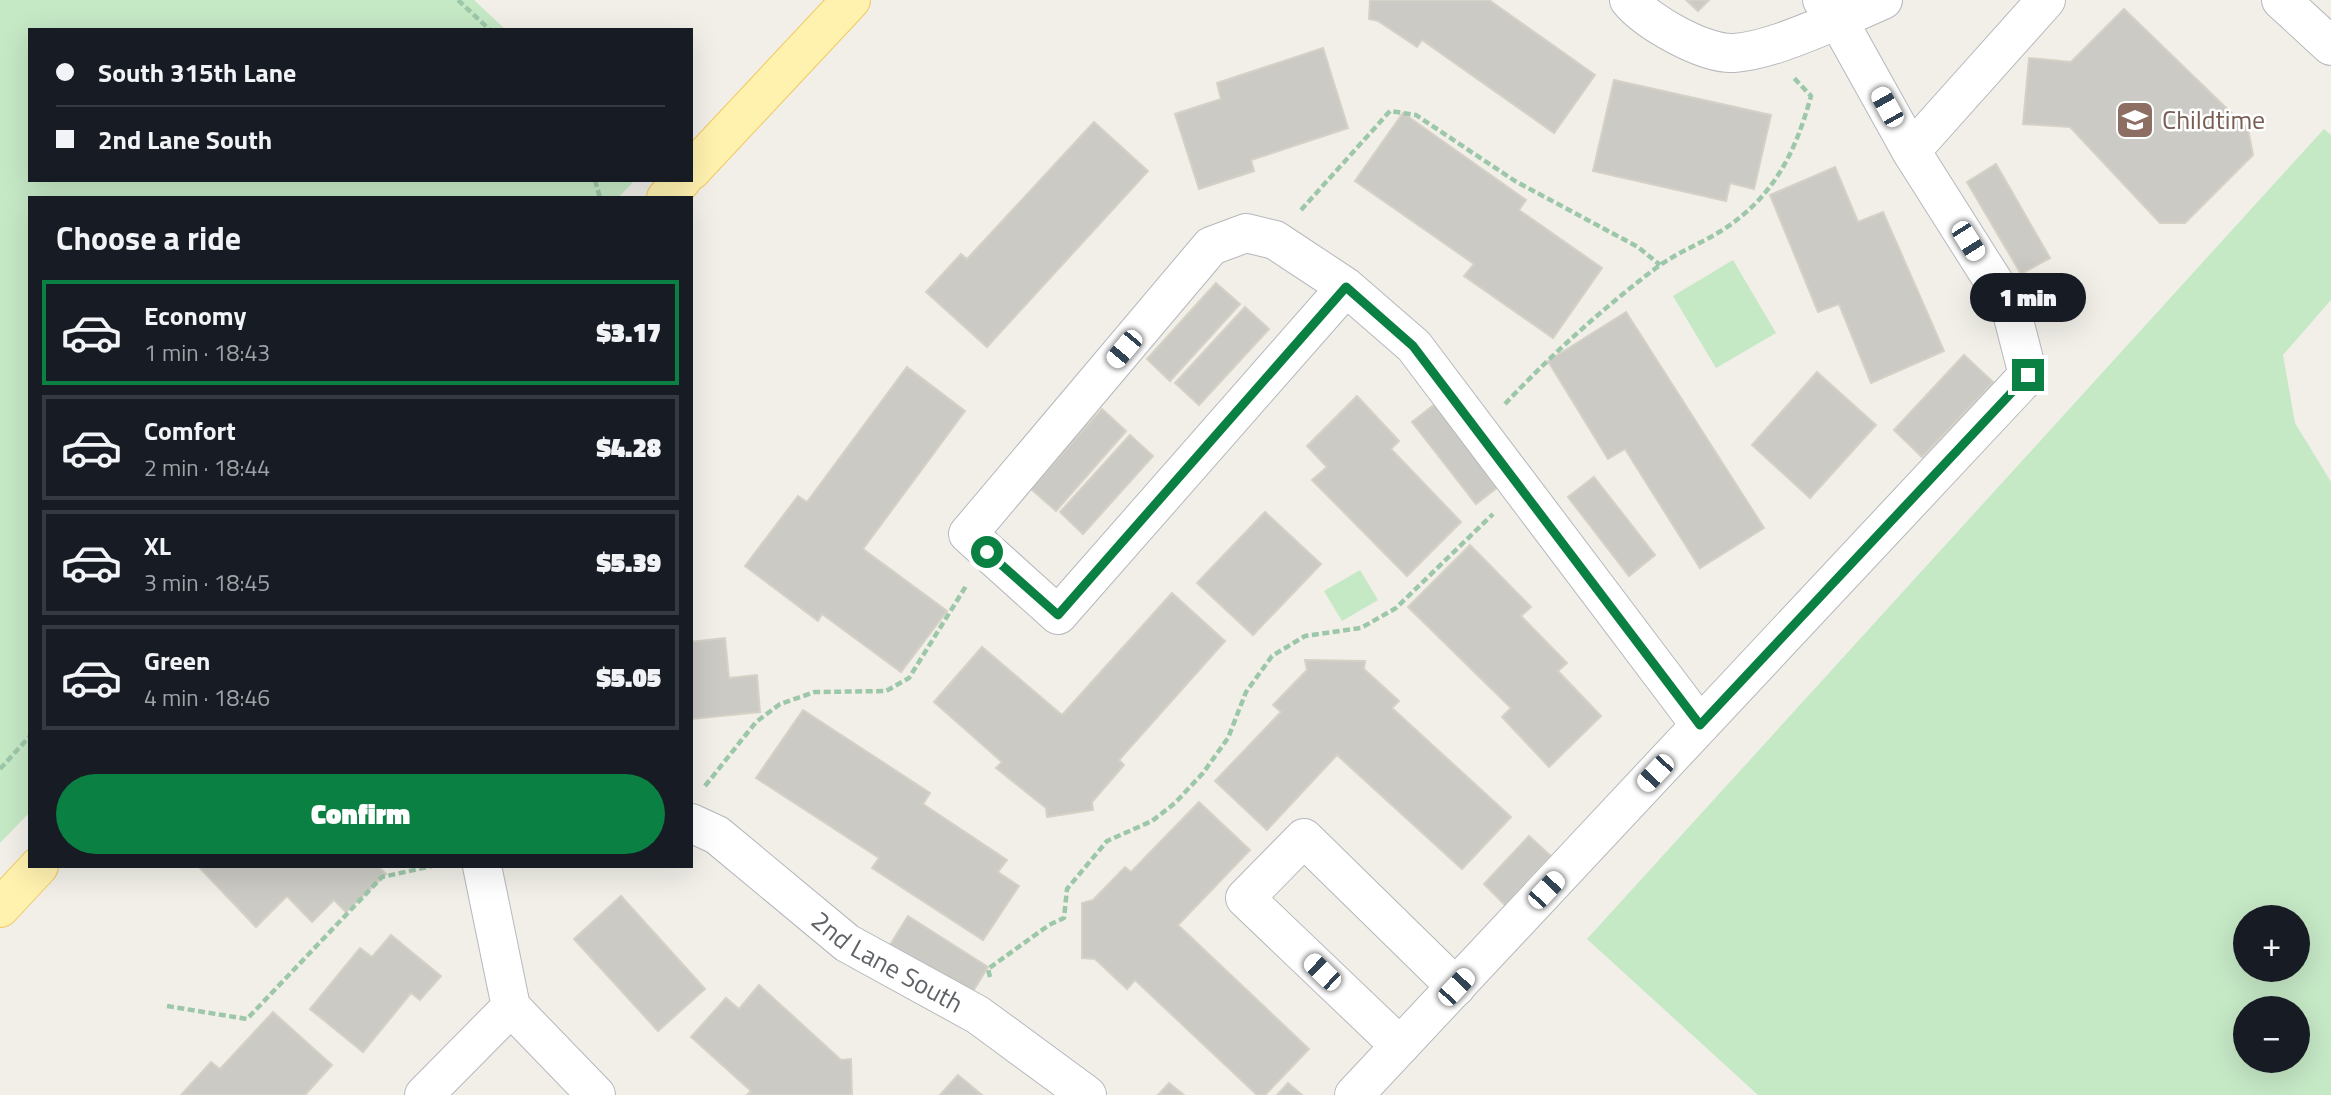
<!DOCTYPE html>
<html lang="en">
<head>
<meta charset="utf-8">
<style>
	:root { --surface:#171b24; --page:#20242c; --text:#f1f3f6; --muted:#9ea1a6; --line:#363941; --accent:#0b8043 }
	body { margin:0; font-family:"Titillium Web",sans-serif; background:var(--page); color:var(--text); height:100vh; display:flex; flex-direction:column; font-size:26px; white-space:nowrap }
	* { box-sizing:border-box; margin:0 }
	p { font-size:23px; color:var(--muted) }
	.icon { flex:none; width:38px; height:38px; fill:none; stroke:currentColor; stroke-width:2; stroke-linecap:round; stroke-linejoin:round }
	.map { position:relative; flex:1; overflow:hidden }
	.sheet { position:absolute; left:28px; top:196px; width:665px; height:672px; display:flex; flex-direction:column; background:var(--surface); border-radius:0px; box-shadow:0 7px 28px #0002 }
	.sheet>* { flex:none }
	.banner { position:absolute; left:28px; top:28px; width:665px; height:154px; border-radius:0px; box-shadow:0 7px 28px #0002; display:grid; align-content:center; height:154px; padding:0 28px; background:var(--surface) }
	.buttons { position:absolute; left:2233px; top:905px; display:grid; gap:14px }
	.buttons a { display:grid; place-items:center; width:77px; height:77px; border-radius:50%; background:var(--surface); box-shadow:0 7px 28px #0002; font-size:35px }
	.end { position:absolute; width:32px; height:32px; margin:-16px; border:9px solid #0b8043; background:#fff; box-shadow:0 0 0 4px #fff }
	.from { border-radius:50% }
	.bubble { position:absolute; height:49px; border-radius:24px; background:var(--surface); box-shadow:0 7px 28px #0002; font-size:23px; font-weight:800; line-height:49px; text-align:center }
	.car { position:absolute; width:21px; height:42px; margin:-21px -10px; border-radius:9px; box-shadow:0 0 5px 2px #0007; background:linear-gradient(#fff 24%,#345 0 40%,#fff 0 76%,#345 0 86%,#fff 0) }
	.banner b { display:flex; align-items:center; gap:24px; height:66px; font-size:26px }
	.banner b+b { border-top:2px solid var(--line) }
	.banner i { width:18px; height:18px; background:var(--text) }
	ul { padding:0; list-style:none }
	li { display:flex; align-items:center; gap:21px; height:105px; margin:0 14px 10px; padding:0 14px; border:4px solid var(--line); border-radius:0px }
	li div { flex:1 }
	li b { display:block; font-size:26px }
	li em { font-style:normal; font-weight:800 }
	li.on { border-color:var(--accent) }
	li>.icon { width:63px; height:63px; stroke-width:1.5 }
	h2 { padding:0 28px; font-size:32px; line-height:84px }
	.button { display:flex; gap:14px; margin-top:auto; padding:14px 28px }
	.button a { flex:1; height:80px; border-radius:42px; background:var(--accent); color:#fff; font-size:28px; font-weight:800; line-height:80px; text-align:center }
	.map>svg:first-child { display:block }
	.green { fill:#c5e8c5; fill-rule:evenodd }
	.building { fill:#cccac5; stroke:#d6d1c6; stroke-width:2 }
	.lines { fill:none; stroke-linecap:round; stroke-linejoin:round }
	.minor-casing { stroke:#b5b8bc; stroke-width:40 }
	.major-casing { stroke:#f2c960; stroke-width:40 }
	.path { stroke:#9cc7a9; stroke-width:4.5; stroke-dasharray:7 3.5; stroke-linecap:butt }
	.minor { stroke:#fff; stroke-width:38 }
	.major { stroke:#fff2af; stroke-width:38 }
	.route { stroke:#0b8043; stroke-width:9 }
	.labels { text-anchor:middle; stroke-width:5; stroke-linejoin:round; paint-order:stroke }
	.education-label { font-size:26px; fill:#785e54; stroke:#fff; text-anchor:start }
	.street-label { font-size:26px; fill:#5f6368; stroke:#fff }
</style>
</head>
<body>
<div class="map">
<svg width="2331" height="1095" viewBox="0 0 2331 1095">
	<rect width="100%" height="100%" fill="#f1efe8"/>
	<g class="green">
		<path d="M0,0H474L506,30H30V180H635L618,198H30V812L0,843Z"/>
		<path d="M2324,129L2331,135V300L2283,355L2295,423L2331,482V1095H1758L1587,939ZM2245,917H2298V970H2245ZM2245,1008H2298V1060H2245Z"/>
		<path d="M1733,260L1776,333L1716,368L1673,296Z"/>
		<path d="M1360,570L1378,600L1342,621L1324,591Z"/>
	</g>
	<g class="building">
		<path d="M1370,0H1489L1595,75L1554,133L1422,40L1417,47L1378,21L1369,19Z"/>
		<path d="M1686,0H1709L1698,11Z"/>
		<path d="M2124,9L2248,129L2253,155L2185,223H2160L2070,127L2023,124L2029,58L2071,62Z"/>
		<path d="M1323,48L1348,128L1251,160L1254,171L1199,189L1175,114L1221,99L1217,83Z"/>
		<path d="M1614,80L1771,115L1754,189L1730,183L1726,201L1593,171Z"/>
		<path d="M1403,113L1526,200L1519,210L1602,268L1553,338L1464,276L1474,264L1355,181Z"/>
		<path d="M1094,122L1148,171L987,347L926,292L961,254L967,259Z"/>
		<path d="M1996,164L2050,258L2021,274L1967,182Z"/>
		<path d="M1835,167L1858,222L1883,212L1944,351L1871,383L1839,304L1818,312L1770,195Z"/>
		<path d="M1216,283L1240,304L1170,381L1147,359Z"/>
		<path d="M1245,307L1269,329L1199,405L1175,383Z"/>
		<path d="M1626,312L1764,528L1700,568L1625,449L1608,459L1548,361Z"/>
		<path d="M1964,355L1993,382L1922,457L1894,430Z"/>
		<path d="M907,367L965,411L863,549L947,611L901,672L822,614L818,621L745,566L798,496L807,502Z"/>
		<path d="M1817,372L1876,425L1810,498L1752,445Z"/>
		<path d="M1357,396L1399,441L1391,449L1461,522L1407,576L1312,480L1327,467L1307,446Z"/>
		<path d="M1439,401L1503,483L1476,504L1412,422Z"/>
		<path d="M1102,409L1126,431L1056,511L1031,489Z"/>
		<path d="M1130,435L1153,456L1083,534L1060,512Z"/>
		<path d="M1594,477L1655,555L1629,576L1568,497Z"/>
		<path d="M1265,512L1321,564L1253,635L1197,583Z"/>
		<path d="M1470,545L1531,607L1521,616L1567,663L1558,671L1601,716L1549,767L1502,717L1511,708L1408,607Z"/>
		<path d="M1172,593L1225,641L1119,760L1124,765L1092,802L1093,810L1047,817L1046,808L996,768L1002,762L934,702L982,647L1062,715Z"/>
		<path d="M725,638L729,678L757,675L760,712L691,719V642Z"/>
		<path d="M1305,660L1365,661L1364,669L1399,701L1392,708L1511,817L1462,869L1337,755L1267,830L1215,781L1281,712L1273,705L1307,670Z"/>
		<path d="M803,710L930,793L923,804L1007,860L998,872L1019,886L983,940L872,868L879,858L756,778Z"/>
		<path d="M1199,802L1250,850L1178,925L1309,1049L1265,1095H1257L1135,980L1127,989L1095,959L1082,958V903L1093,900L1125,867L1131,872Z"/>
		<path d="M1529,836L1551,856L1505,905L1484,884Z"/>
		<path d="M198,866H378L386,874L346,912L334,900L312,922L287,896L256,927Z"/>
		<path d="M621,896L705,989L658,1031L574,939Z"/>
		<path d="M908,916L988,967L970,996L890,945Z"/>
		<path d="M391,935L441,976L420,1000L411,993L363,1052L310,1009L360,948L372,957Z"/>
		<path d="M759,985L841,1060L851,1059L852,1095H747L751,1091L691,1037L726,998L739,1009Z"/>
		<path d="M273,1012L332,1065L305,1095H181L211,1062L220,1069Z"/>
		<path d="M958,1075L982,1095H940Z"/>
		<path d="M1169,1083L1184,1095H1158Z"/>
		<path d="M1288,1083L1302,1095H1277Z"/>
	</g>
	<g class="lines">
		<defs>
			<g id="minor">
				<path d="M1629,0C1647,22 1705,55 1734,53C1766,51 1808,32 1838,20L1822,0"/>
				<path d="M1883,0L1838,20L1911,151"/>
				<path d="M2281,0L2331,46"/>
				<path d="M1346,287L1058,615L968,534L1211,246L1246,233L1275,240L1346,287L1414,346L1700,725"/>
				<path id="s1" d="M691,823L717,835L847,943L978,1015L1087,1095"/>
				<path d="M482,866L511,1007L596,1095"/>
				<path d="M1400,1046L1245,898L1304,838L1456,987"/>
				<path d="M424,1095L511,1007"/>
				<path d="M1354,1095L2028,375L2011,309L1911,151L2046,0"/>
			</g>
			<g id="major">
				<path d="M691,171L851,0"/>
				<path d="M666,198L682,180"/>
				<path d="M0,908L39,866"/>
			</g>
		</defs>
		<use href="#minor" class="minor-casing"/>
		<use href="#major" class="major-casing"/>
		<g class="path">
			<path d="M458,0L490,30"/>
			<path d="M595,180L600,198"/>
			<path d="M1301,210L1390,111L1416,115L1515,181L1638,247L1660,265"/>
			<path d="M1505,404C1552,354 1602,309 1656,268C1676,253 1700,244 1721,231C1773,198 1795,154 1811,96L1794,78"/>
			<path d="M0,769L30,736"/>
			<path d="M705,786L756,722L780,704L815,692L886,691L909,678L966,586"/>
			<path d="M990,977L988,969L1049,925L1064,918L1067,889L1107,841L1152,821L1175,803L1203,773L1228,738L1246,692L1272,656L1305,636L1361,628L1396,608L1493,514"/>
			<path d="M167,1006L247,1019L382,877L432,866"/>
		</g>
		<use href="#minor" class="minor"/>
		<use href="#major" class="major"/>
	</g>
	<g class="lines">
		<path class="route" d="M987,552L1058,615L1346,287L1413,346L1700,725L2028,375"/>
	</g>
	<defs>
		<symbol id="school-square" viewBox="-11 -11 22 22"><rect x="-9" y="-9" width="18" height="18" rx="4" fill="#8d6e63" stroke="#fff"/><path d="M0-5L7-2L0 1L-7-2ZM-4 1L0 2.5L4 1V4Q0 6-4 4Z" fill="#fff"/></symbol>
	</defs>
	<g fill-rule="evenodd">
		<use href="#school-square" x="2113" y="98" width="44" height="44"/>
	</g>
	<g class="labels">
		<g class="education-label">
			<text x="2162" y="129">Childtime</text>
		</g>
		<g class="street-label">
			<text dy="9" stroke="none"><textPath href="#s1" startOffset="242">2nd Lane South</textPath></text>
		</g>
	</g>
</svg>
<div class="buttons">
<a>+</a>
<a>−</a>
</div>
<i class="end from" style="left:987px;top:552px"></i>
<i class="end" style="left:2028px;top:375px"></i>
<div class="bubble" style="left:1970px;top:273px;width:116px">1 min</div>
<i class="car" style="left:1887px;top:107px;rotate:331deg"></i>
<i class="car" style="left:1968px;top:241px;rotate:148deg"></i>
<i class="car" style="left:1124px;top:349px;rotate:220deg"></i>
<i class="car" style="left:1655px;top:773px;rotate:223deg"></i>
<i class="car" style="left:1546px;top:890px;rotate:43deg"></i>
<i class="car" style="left:1322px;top:972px;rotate:314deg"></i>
<i class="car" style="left:1456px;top:987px;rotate:43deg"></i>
<div class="banner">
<b><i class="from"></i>South 315th Lane</b>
<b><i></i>2nd Lane South</b>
</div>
<section class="sheet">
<h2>Choose a ride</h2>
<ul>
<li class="on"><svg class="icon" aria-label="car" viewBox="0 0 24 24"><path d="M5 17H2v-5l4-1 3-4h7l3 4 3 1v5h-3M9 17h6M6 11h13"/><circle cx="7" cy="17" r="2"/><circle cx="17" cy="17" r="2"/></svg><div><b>Economy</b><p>1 min · 18:43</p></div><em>$3.17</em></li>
<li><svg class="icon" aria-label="car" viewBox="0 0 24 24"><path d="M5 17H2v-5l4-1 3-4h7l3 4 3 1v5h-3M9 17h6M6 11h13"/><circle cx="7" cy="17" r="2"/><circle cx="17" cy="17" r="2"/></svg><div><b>Comfort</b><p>2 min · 18:44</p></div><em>$4.28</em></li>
<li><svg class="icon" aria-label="car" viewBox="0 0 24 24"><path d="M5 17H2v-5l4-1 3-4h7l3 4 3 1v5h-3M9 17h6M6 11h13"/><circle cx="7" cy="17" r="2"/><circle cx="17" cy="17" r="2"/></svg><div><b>XL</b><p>3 min · 18:45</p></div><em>$5.39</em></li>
<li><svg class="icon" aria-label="car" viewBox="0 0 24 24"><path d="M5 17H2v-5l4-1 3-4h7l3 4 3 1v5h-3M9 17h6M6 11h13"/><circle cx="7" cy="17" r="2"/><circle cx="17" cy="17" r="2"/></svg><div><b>Green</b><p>4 min · 18:46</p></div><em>$5.05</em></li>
</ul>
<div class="button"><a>Confirm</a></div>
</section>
</div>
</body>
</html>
